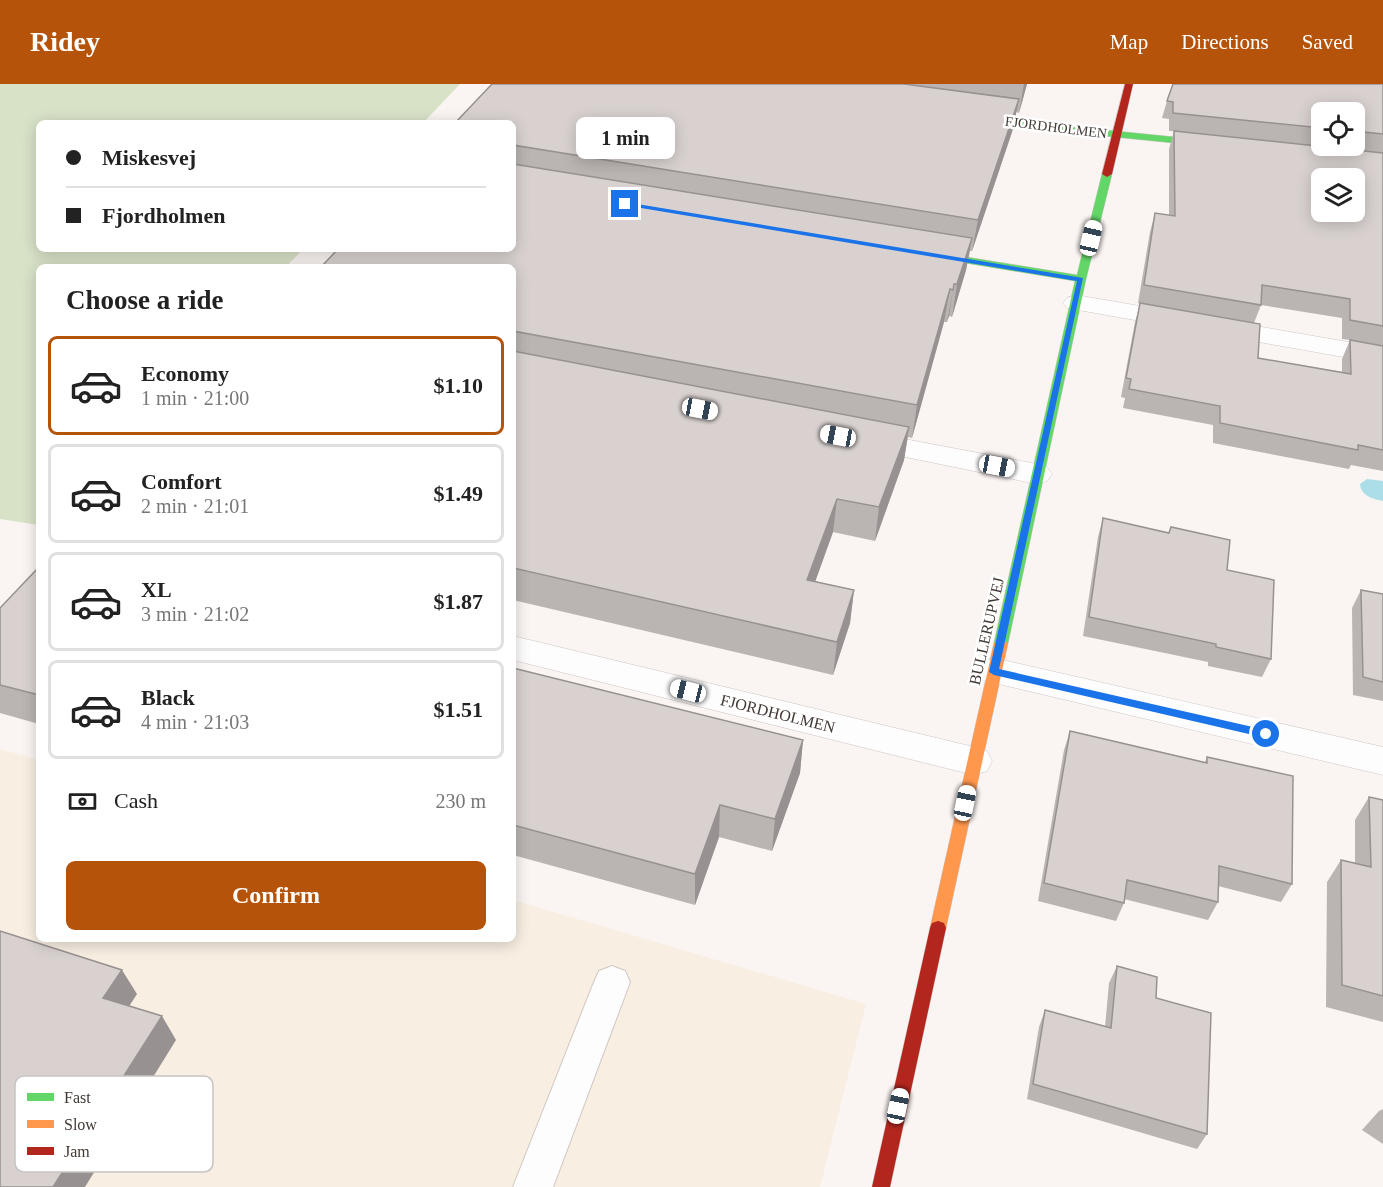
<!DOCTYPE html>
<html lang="en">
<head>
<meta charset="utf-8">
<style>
	:root { --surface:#fff; --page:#f6f6f6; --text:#222; --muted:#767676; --line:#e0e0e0; --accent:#b45309 }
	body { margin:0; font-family:"Times New Roman",serif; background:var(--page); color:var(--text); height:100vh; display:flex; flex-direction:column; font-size:22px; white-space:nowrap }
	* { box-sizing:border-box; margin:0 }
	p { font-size:20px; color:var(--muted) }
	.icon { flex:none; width:33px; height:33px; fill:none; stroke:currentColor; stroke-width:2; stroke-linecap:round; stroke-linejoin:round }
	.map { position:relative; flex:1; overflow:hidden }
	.drawer { position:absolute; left:36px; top:180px; width:480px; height:678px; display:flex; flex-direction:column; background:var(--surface); border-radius:9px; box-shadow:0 3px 15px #0003 }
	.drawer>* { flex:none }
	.banner { position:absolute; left:36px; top:36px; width:480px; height:132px; border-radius:9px; box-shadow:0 3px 15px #0003; display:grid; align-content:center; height:132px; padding:0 30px; background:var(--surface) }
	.buttons { position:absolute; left:1311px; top:18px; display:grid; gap:12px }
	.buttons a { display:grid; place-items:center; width:54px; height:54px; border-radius:9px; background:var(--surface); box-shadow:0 3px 15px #0003; font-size:30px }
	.end { position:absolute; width:27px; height:27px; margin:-14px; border:8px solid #1a73e8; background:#fff; box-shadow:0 0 0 3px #fff }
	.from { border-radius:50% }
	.bubble { position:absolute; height:42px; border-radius:9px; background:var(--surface); box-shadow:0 3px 15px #0003; font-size:20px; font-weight:600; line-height:42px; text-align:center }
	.car { position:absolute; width:18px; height:36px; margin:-18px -9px; border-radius:8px; box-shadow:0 0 4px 2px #0007; background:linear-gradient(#fff 24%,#345 0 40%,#fff 0 76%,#345 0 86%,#fff 0) }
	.banner b { display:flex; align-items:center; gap:21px; height:57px; font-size:22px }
	.banner b+b { border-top:2px solid var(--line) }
	.banner i { width:15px; height:15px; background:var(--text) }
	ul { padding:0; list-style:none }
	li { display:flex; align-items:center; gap:18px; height:99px; margin:0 12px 9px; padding:0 18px; border:3px solid var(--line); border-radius:9px }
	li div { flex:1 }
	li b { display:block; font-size:22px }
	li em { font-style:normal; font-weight:600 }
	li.on { border-color:var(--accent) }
	li>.icon { width:54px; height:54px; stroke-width:1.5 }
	h2 { padding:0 30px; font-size:27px; line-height:72px }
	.pay { display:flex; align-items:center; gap:15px; height:66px; padding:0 30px; font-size:22px }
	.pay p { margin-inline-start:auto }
	.button { display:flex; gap:12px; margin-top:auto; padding:12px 30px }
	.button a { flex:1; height:69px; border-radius:9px; background:var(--accent); color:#fff; font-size:24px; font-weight:600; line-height:69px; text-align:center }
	header { display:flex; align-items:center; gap:36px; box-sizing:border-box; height:84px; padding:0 30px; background:var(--accent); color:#fff }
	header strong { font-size:28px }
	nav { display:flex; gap:33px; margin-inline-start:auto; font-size:21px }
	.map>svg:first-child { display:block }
	.education { fill:#f8eee2 }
	.green { fill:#d8e2c7 }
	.water { fill:#abdee6 }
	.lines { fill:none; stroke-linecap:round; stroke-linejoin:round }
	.lane-casing { stroke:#cfc7c4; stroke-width:2 }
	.street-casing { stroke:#cfc7c4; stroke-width:1 }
	.fast-casing { stroke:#cfc7c4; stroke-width:1 }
	.slow-casing { stroke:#cfc7c4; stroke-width:1 }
	.jam-casing { stroke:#cfc7c4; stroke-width:1 }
	.lane { fill:#fefdfd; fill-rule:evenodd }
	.street { fill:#fefdfd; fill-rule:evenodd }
	.fast { fill:#63d668; fill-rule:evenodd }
	.slow { fill:#ff974d; fill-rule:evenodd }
	.jam { fill:#b3261e; fill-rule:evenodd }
	.wall { fill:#bab4b2; fill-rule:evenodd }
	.shaded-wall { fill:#979291 }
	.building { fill:#d8d1cf; stroke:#979291; stroke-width:1.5; fill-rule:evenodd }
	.route { fill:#1a73e8 }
	.labels { text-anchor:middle; stroke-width:5; stroke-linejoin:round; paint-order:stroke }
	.far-street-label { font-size:14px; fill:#423834; stroke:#fff }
	.street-label { font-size:16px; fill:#423834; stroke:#fff }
	.key { fill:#fff; stroke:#c6c3c2; stroke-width:1.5 }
	.key-label { font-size:16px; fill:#423834 }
</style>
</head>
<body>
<header>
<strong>Ridey</strong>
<nav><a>Map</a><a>Directions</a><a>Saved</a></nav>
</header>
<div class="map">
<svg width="1383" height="1103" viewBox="0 0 1383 1103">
	<rect width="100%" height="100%" fill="#faf4f2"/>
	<path class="education" d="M0,665L39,676V855H513V816L866,920L820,1103H0Z"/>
	<path class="green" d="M0,0H460L423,39H39V165H303L286,183H39V441L0,435Z"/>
	<path class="water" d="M1367,395L1383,397V417C1373,415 1361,412 1360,400Z"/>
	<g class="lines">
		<defs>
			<path id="lane" d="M612,882L625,887L630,898L553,1103H513L594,898L599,887Z"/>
			<g id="street">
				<path d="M1076,211L1383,264V280L1067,224L1063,219L1067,214Z"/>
				<path d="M862,347L1037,380L1047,383L1052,390L1047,397L1037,400L852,362L848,356L852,350Z"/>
				<path d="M513,552L974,663L987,667L992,677L987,687L974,691L513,576Z"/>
				<path d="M994,574L1383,663V691L982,596L977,587L982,578Z"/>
			</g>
			<g id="fast">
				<path d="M971,29L1065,42L1214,57L1218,60L1214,63L1065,48L968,34L967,32Z"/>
				<path d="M1107,87L1112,90L1086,195L1008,559L1001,564L994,559L1075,197L923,172L918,169L923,166L1077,191L1102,90Z"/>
			</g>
			<path id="slow" d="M1001,554L1008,559L946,844L944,849L938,851L932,849L930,844L994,559Z"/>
			<g id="jam">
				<path d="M1125,0H1133L1112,90L1107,93L1102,90Z"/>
				<path d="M938,837L944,839L946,844L890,1103H872L930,844L932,839Z"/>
			</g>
		</defs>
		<use href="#lane" class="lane-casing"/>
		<use href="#street" class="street-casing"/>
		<use href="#fast" class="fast-casing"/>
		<use href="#slow" class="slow-casing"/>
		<use href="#jam" class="jam-casing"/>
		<use href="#lane" class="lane"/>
		<use href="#street" class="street"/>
		<use href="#fast" class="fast"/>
		<use href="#slow" class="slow"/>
		<use href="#jam" class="jam"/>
	</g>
	<g class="wall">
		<path d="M492,0H1027L1019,29L1016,28L1013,45L972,167H970L966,186L952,233L949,232L947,238H944L912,354L908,353L904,376L875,457L833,448L815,497L854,506L850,539L833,591L513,516V39Z"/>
		<path d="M1383,0V387L1351,381L1349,385L1213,359V341L1123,324L1125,314L1121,313L1135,238L1140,220L1138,219L1150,148L1155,129L1169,132V65L1174,47H1169V35L1162,34L1167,17ZM1322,28H1354V62H1322ZM1261,221L1342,234V255L1350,256L1342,275V288L1258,274L1254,239Z"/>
		<path d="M1103,434L1168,449L1171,443L1227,486L1271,575L1262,593L1208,582V578L1083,552L1098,453Z"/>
		<path d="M39,483V640L0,629V524Z"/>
		<path d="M1361,506L1383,510V617L1353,611L1352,524Z"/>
		<path d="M513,584L803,656L800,689L772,767L719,753L695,821L513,771Z"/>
		<path d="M1070,647L1205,678L1207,673L1292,800L1281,818L1218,802V818L1208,836L1124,815V819L1116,837L1038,817L1064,666Z"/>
		<path d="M1369,713L1383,716V938L1326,923L1327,798L1341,776L1355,779V736Z"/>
		<path d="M1117,882L1156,914L1207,1050L1197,1065L1027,1015L1039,943L1045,926L1105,943L1109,899Z"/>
		<path d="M1383,1025V1060L1362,1046L1379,1027Z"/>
	</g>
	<g class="shaded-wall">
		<path d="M1024,0H1027L1019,29Z"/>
		<path d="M1019,15L1013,45L972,167L978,136Z"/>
		<path d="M972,154L966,186L952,233L957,200Z"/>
		<path d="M954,200L949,232L947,238L953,206Z"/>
		<path d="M950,205L944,238L912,354L917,321Z"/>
		<path d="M909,343L904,376L875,457L879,423Z"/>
		<path d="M837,415L833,448L804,529L807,496Z"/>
		<path d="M854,506L850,539L833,591L837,558Z"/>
		<path d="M803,656L800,689L772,767L775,735Z"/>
		<path d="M720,721L719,753L695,821V790Z"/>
		<path d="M122,886L137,910L119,938L103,914Z"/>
		<path d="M162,932L176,956L85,1103H53Z"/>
	</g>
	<g class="building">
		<path d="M492,0H904L1019,15L978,136L513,61V39H455Z"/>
		<path d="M1173,0H1383V50L1354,47V28H1322V44L1173,29V18L1167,17Z"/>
		<path d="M1174,47L1383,69V242L1350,236V215L1262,201L1261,221L1144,201L1155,129L1175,132ZM1322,94H1354V128H1322Z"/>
		<path d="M513,80L972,154L957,200H954L953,206L950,205L917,321L513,247V183H321L338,165H513Z"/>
		<path d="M1140,219L1260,240L1258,274L1351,290L1350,256L1383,262V366L1358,361V366L1220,339V322L1129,305L1131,295L1126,294Z"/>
		<path d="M513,267L909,343L879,423L837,415L807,496L854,506L837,558L513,484Z"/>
		<path d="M1103,434L1169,449L1171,443L1230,456L1227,486L1274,496L1271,575L1216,563V560L1089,533Z"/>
		<path d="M39,483V611L0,601V524Z"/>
		<path d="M1361,506L1383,510V598L1363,593Z"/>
		<path d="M513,584L803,656L775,735L720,721L695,790L513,741Z"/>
		<path d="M1070,647L1207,679V673L1293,692L1292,800L1219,782L1218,818L1127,796L1124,819L1044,799Z"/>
		<path d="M1369,713L1383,716V912L1342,901L1341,776L1371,783Z"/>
		<path d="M0,847L122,886L103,914L162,932L53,1103H0Z"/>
		<path d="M1117,882L1157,893L1156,914L1211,929L1207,1050L1033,1000L1045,926L1111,944Z"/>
	</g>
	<path class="route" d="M625,118L1083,194L999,585L1266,646L1272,650L1270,653L1266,654L994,591L989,588L1077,197L623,121Z"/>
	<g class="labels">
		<g class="far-street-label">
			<text transform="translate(1056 43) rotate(7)" y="5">FJORDHOLMEN</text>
		</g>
		<g class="street-label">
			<text transform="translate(986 547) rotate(-77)" y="6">BULLERUPVEJ</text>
			<text transform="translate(778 629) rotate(14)" y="6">FJORDHOLMEN</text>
		</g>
	</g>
	<rect x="15" y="992" width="198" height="96" rx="9" class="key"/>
	<rect x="27" y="1009" width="27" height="8" fill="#63d668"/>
	<rect x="27" y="1036" width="27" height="8" fill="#ff974d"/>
	<rect x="27" y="1063" width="27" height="8" fill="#b3261e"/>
	<g class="key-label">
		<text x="64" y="1019">Fast</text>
		<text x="64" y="1046">Slow</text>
		<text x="64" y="1073">Jam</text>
	</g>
</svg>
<div class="buttons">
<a><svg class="icon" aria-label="locate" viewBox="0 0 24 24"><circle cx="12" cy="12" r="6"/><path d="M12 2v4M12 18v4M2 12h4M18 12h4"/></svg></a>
<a><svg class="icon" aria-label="layers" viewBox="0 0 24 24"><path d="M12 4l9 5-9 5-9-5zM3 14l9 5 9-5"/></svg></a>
</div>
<i class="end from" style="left:1266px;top:650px"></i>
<i class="end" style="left:625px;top:120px"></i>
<div class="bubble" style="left:576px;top:33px;width:99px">1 min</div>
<i class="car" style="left:1091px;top:154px;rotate:13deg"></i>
<i class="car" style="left:700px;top:325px;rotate:101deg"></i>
<i class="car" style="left:838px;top:352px;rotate:281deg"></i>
<i class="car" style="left:997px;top:382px;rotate:101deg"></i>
<i class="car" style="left:688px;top:607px;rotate:284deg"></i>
<i class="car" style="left:965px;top:719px;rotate:12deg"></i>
<i class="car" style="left:898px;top:1022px;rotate:12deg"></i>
<div class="banner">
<b><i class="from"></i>Miskesvej</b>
<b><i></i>Fjordholmen</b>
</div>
<section class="drawer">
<h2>Choose a ride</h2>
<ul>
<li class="on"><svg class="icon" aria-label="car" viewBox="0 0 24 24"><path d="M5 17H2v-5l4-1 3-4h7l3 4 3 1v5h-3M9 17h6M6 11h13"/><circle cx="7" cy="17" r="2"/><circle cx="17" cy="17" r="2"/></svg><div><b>Economy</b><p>1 min · 21:00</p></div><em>$1.10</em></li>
<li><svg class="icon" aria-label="car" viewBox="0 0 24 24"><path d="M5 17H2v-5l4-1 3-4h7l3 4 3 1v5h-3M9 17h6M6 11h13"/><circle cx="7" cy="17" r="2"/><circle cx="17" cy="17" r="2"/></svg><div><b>Comfort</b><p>2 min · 21:01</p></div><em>$1.49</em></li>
<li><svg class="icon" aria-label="car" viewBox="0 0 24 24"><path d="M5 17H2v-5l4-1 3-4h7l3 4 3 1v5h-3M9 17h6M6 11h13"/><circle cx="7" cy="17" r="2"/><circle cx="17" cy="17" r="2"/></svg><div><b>XL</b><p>3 min · 21:02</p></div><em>$1.87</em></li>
<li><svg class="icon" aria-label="car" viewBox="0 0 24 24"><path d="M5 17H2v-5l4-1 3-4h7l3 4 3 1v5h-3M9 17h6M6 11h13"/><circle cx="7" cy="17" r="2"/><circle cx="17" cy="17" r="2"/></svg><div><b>Black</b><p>4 min · 21:03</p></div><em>$1.51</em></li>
</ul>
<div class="pay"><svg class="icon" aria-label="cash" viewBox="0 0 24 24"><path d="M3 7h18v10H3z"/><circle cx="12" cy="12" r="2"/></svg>Cash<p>230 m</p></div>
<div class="button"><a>Confirm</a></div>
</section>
</div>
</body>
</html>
